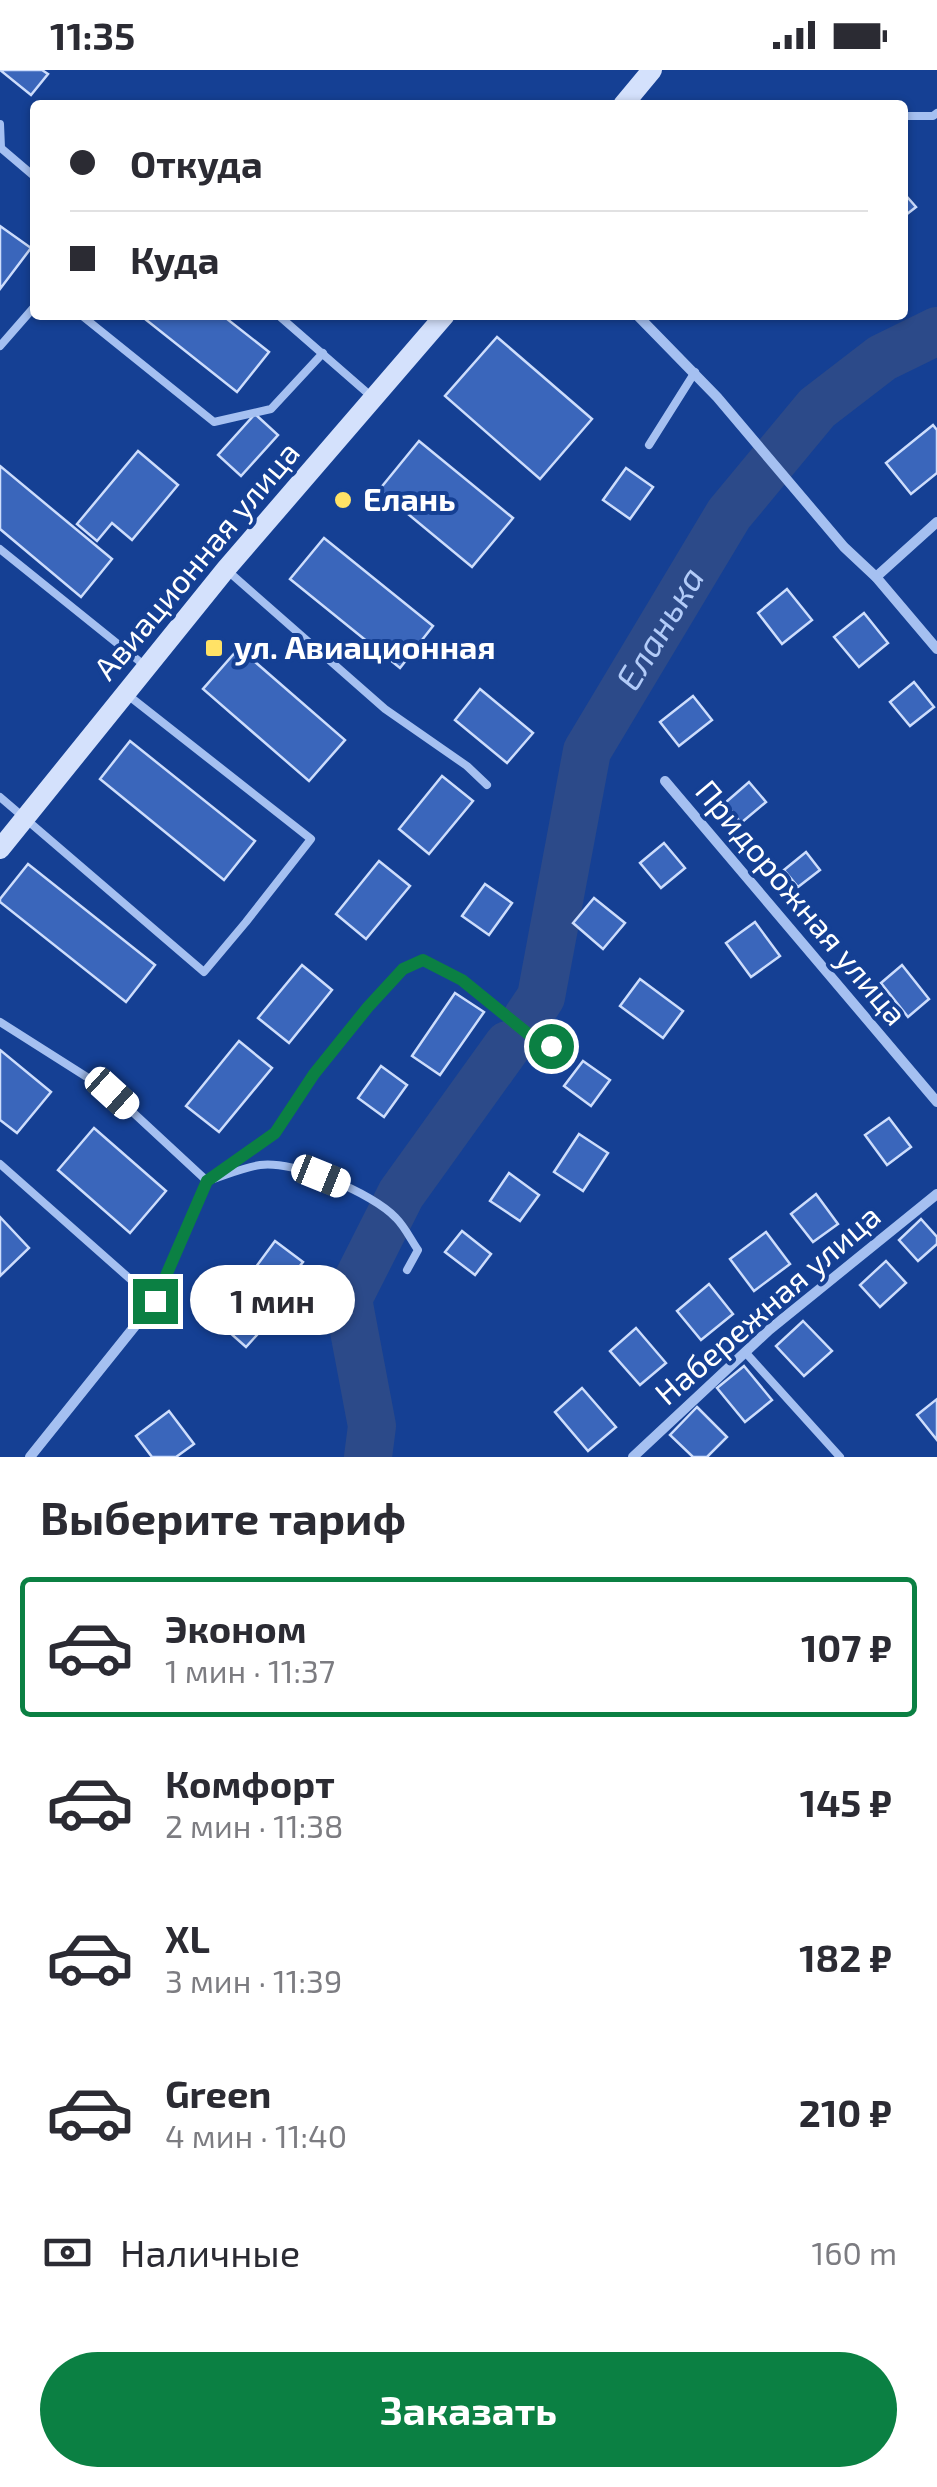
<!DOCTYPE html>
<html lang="ru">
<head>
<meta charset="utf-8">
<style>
	:root { --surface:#fff; --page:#f2f2f3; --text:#2b2b33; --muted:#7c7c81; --line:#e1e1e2; --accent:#0b8043 }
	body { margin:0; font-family:"Exo 2",sans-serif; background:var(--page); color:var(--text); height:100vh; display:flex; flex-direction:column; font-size:38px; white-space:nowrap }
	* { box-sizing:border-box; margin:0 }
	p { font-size:32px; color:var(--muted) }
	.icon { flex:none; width:55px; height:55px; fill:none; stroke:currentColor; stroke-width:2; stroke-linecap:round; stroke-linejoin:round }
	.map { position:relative; height:1387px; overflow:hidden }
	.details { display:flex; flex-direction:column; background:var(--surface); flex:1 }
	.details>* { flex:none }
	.hud { position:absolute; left:30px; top:30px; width:878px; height:220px; border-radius:10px; box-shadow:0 2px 8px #0004; display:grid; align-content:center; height:220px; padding:0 40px; background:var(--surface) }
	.end { position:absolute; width:45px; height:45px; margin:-22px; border:12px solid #0b8043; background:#fff; box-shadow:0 0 0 5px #fff }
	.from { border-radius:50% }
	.bubble { position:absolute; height:70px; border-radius:35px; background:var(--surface); box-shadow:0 2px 8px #0004; font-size:32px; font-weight:700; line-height:70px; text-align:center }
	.car { position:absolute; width:30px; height:60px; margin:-30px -15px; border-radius:12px; box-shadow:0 0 8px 2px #0007; background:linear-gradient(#fff 24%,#345 0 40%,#fff 0 76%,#345 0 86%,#fff 0) }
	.hud b { display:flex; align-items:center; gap:35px; height:95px; font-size:38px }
	.hud b+b { border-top:2px solid var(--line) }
	.hud i { width:25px; height:25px; background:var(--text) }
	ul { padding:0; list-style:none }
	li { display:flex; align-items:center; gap:30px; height:140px; margin:0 20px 15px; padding:0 20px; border:5px solid transparent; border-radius:10px }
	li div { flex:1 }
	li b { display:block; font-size:38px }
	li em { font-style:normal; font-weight:700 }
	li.on { border-color:var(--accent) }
	li>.icon { width:90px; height:90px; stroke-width:1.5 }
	h2 { padding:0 40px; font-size:45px; line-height:120px }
	.pay { display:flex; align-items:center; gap:25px; height:110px; padding:0 40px; font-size:38px }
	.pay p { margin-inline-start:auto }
	.action { display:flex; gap:20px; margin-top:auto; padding:20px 40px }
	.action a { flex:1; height:115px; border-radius:60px; background:var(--accent); color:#fff; font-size:40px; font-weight:700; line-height:115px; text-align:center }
	.status { display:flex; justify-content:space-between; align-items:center; height:70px; padding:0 50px; background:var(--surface); direction:ltr }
	.status svg { height:28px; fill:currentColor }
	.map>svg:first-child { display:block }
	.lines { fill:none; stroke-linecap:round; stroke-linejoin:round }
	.river { stroke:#2c4a89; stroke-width:48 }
	.building { fill:#3a66bb; stroke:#cdddfc; stroke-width:2.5 }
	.lane { stroke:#a5c0f1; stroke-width:8 }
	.street { stroke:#a5c0f1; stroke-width:10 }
	.secondary { stroke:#d4e1fc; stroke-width:20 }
	.route { stroke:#0b8043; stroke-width:12 }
	.poi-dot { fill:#ffe266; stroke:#154094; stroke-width:4 }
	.labels { text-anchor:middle; stroke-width:8; stroke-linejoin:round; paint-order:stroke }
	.poi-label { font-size:32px; font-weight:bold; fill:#fff; stroke:#154094; text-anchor:start }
	.street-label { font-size:32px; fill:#fff; stroke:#154094 }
	.water-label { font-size:35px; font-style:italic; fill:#b2cbf8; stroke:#154094 }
</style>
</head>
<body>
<div class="status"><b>11:35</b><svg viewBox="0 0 49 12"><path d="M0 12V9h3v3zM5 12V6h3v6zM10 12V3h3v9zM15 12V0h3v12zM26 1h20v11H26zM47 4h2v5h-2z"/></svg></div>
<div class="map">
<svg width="937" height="1387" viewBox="0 0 937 1387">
	<rect width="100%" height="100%" fill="#154094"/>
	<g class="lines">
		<g class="river">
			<path id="s1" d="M527,948L541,927L587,681L729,444L817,338L882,288L937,261"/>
			<path d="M368,1387L372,1356L348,1229L401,1124L508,975"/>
		</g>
	</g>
	<g class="building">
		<path d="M0,0H42L48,4L31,25Z"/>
		<path d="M902,121L916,137L902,148Z"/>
		<path d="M0,156L31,178L0,219Z"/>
		<path d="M140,245H222L269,282L237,322Z"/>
		<path d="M497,267L592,349L540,409L445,326Z"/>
		<path d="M255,344L278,365L241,406L218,385Z"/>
		<path d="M933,355L937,360V403L911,424L886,393Z"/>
		<path d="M419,371L513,448L472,497L379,420Z"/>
		<path d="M138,381L178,415L132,470L112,453L97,471L77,454Z"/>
		<path d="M0,396L112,489L81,527L0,459Z"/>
		<path d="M626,398L653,417L630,449L603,430Z"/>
		<path d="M324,468L433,556L400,598L290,509Z"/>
		<path d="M787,519L812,550L782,574L758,543Z"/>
		<path d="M864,543L888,573L859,597L834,567Z"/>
		<path d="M239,578L345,670L309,711L203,619Z"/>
		<path d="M914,612L934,637L910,656L890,632Z"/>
		<path d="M480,619L533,663L507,693L455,650Z"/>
		<path d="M693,626L712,650L679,676L660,652Z"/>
		<path d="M130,671L255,771L224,810L100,709Z"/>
		<path d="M442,706L473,731L429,784L399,759Z"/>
		<path d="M749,712L766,732L741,753L725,733Z"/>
		<path d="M664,773L685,798L661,818L640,793Z"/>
		<path d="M806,782L820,800L798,817L784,800Z"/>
		<path d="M379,791L410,816L366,869L336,844Z"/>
		<path d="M28,794L155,895L126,932L0,832V829Z"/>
		<path d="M485,814L512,833L489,865L462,846Z"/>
		<path d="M594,828L625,853L603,879L573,853Z"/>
		<path d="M755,852L780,886L751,907L726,873Z"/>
		<path d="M302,895L332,920L289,973L258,948Z"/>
		<path d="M902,895L929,929L908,947L881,913Z"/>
		<path d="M640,909L683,941L663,968L620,936Z"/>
		<path d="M455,923L484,942L440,1005L412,986Z"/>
		<path d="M239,971L272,998L219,1062L186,1036Z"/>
		<path d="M0,980L51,1022L17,1063L0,1050Z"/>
		<path d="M583,991L610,1010L591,1036L564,1016Z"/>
		<path d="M381,996L407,1015L384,1047L358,1028Z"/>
		<path d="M889,1048L911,1077L887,1095L865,1065Z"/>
		<path d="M94,1058L166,1121L130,1163L58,1100Z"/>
		<path d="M579,1064L608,1083L583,1121L554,1102Z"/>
		<path d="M509,1103L539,1125L520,1151L490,1131Z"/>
		<path d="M816,1124L838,1154L813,1172L791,1144Z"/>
		<path d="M0,1147L29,1178L0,1206Z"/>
		<path d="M921,1149L937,1167V1174L918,1191L899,1170Z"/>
		<path d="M462,1161L491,1184L475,1205L445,1182Z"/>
		<path d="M766,1162L790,1194L754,1221L730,1189Z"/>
		<path d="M275,1171L303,1192L274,1229L247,1209Z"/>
		<path d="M886,1191L906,1213L880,1237L860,1215Z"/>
		<path d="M709,1214L733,1244L701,1270L677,1241Z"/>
		<path d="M241,1232L266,1255L246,1277L220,1254Z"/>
		<path d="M803,1251L832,1281L804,1306L776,1276Z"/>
		<path d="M636,1258L666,1293L640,1315L610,1281Z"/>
		<path d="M744,1296L772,1330L745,1352L717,1318Z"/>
		<path d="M582,1318L616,1357L588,1381L555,1342Z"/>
		<path d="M937,1329V1370L917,1345Z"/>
		<path d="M697,1337L727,1367L707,1387H693L670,1365Z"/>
		<path d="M169,1341L194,1374L176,1387H152L136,1366Z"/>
	</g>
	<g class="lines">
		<g class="lane">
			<path d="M902,46H933L937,43"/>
			<path d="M0,54L1,78L35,107"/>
			<path d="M81,245L214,352L271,339L323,283"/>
			<path d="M278,245L372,327"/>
			<path d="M0,276L35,236"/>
			<path d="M649,375L695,302"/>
			<path d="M0,479L144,595"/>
			<path d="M229,502L385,639L467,696L487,715"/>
			<path d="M0,727L204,902L246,852L311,769L129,626"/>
			<path d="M0,952L112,1023L207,1111C224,1106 242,1098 260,1095C294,1090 373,1123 396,1148C405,1157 411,1170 418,1180L407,1200"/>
			<path d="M0,1094L155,1231L207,1111L275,1063L314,1004L368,937L403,899L423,890L462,910L532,967L551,976"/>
			<path d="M746,1283L840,1387"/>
		</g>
		<g class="street">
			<path d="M637,245L717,327L844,477L876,507L937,579"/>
			<path d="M876,507L937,452"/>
			<path d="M665,711L937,1032"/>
			<path d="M30,1387L155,1231"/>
			<path d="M633,1387L769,1260L937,1124"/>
		</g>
		<g class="secondary">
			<path d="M623,35L652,0"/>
			<path d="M0,779L226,499L445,245"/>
		</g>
	</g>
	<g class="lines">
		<path class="route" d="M155,1231L207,1111L275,1063L314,1004L368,937L403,899L423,890L462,910L532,967L551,976"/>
	</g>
	<g class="poi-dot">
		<circle cx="343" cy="430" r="10"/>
		<rect x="204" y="568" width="20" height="20" rx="5"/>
	</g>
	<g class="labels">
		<g class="poi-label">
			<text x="363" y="441">Елань</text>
			<text x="234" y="589">ул. Авиационная</text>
		</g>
		<g class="street-label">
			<text transform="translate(197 491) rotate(-50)" y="11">Авиационная улица</text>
			<text transform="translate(801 833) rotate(50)" y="11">Придорожная улица</text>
			<text transform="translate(768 1235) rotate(-41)" y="11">Набережная улица</text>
		</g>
		<g class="water-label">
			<text dy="12" stroke="none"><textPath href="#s1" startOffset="418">Еланька</textPath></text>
		</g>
	</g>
</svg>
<i class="end from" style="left:551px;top:976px"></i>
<i class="end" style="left:155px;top:1231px"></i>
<div class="bubble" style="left:190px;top:1195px;width:165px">1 мин</div>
<i class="car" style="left:112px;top:1023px;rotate:132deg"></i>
<i class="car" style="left:321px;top:1106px;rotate:112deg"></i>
<div class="hud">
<b><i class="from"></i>Откуда</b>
<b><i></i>Куда</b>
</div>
</div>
<section class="details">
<h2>Выберите тариф</h2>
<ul>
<li class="on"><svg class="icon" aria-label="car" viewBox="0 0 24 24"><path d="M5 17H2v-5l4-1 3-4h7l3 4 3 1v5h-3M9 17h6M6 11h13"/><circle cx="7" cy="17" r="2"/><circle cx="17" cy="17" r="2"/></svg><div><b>Эконом</b><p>1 мин · 11:37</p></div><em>107 ₽</em></li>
<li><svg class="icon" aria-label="car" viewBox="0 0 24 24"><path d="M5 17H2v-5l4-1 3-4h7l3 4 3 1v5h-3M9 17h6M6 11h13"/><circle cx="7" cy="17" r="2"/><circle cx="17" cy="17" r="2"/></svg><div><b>Комфорт</b><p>2 мин · 11:38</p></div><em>145 ₽</em></li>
<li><svg class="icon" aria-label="car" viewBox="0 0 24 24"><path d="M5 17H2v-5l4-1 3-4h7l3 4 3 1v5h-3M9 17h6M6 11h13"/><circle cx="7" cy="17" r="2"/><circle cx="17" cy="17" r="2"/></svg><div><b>XL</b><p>3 мин · 11:39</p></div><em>182 ₽</em></li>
<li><svg class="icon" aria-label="car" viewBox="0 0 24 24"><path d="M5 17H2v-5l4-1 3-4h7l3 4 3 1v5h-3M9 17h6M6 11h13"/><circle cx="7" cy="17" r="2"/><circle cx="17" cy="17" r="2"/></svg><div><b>Green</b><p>4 мин · 11:40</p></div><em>210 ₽</em></li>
</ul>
<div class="pay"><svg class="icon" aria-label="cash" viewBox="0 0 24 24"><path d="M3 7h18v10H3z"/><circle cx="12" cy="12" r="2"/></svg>Наличные<p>160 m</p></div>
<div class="action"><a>Заказать</a></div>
</section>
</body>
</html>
